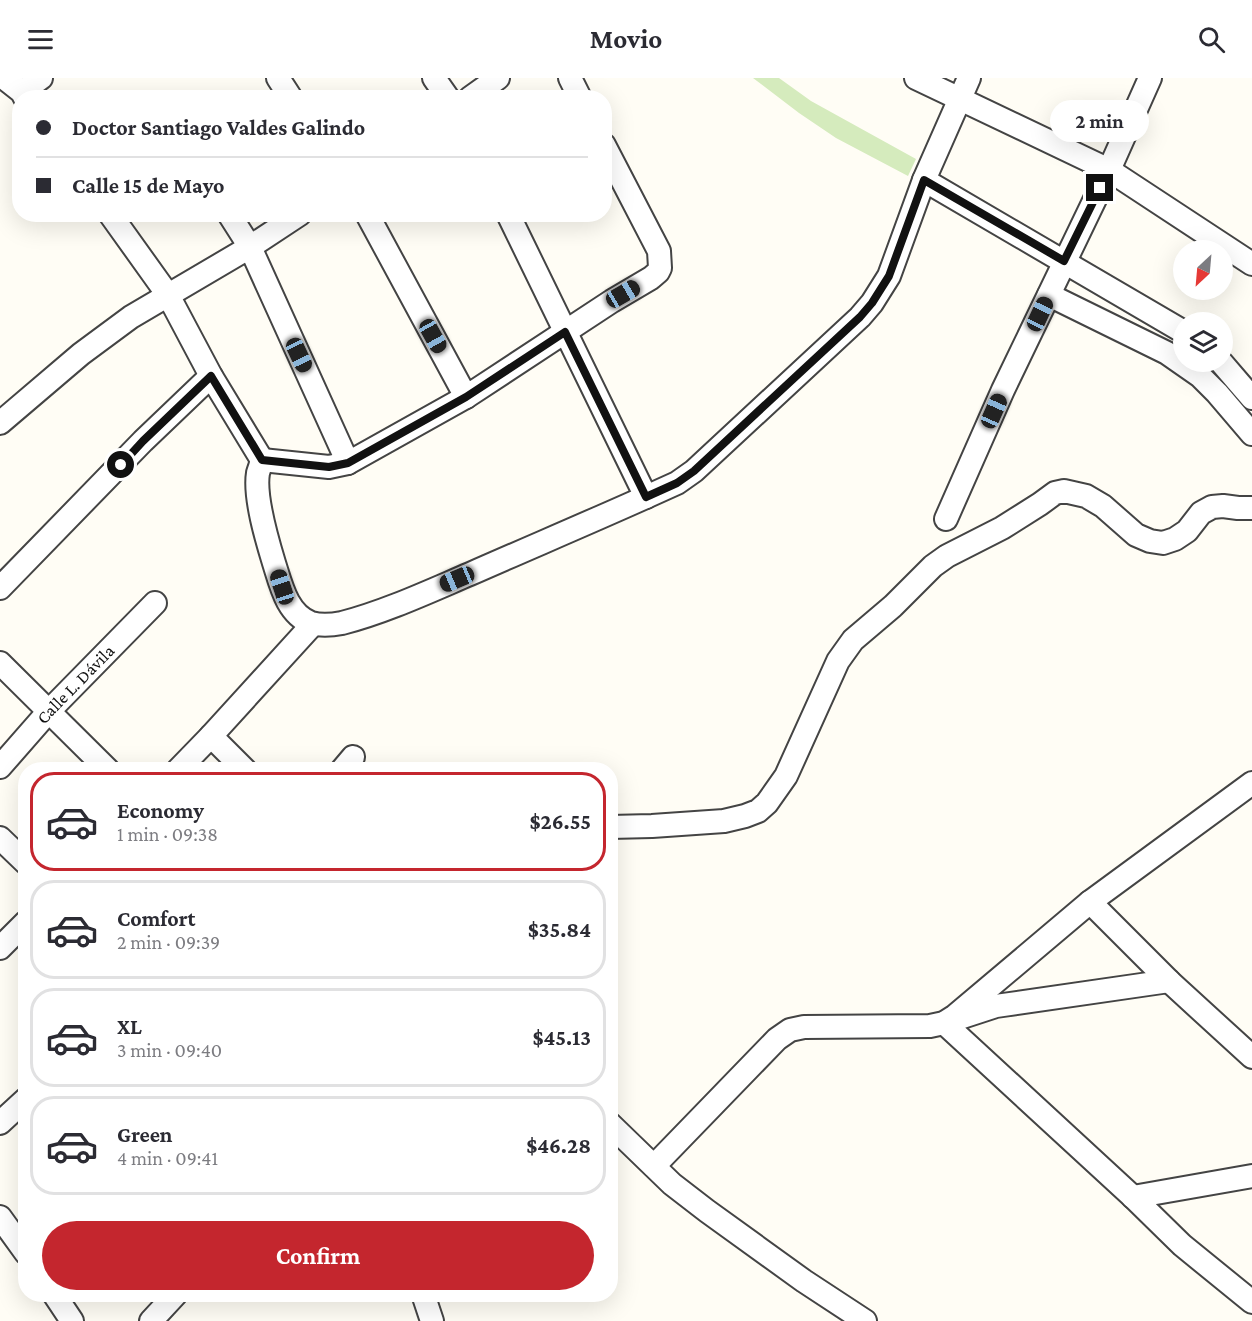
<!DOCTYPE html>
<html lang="en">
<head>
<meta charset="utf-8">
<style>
	:root { --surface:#fff; --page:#f7f7f7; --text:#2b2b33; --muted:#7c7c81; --line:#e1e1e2; --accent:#c4262e }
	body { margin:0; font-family:"Crimson Pro",serif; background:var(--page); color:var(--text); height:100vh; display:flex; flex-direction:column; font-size:22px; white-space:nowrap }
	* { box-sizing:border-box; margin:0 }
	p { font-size:20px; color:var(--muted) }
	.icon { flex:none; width:33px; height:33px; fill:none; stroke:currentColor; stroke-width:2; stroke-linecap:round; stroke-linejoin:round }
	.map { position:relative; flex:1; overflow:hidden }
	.panel { position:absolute; left:18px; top:684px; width:600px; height:540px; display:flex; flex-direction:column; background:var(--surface); border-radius:24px; box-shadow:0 6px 24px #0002 }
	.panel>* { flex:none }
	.guide { position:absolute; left:12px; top:12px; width:600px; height:132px; border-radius:24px; box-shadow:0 6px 24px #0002; display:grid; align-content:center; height:132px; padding:0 24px; background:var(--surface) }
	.needle { width:39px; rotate:206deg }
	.fabs { position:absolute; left:1173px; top:162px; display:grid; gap:12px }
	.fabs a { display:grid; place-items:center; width:60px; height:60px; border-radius:50%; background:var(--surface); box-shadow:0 6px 24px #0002; font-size:30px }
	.end { position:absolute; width:27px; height:27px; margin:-14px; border:8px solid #111; background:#fff; box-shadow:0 0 0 3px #fff }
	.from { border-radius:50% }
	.bubble { position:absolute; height:42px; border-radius:21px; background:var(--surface); box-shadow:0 6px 24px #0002; font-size:20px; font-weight:700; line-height:42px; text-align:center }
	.car { position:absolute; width:18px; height:36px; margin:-18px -9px; border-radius:8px; box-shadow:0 0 4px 2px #0007; background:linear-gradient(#222 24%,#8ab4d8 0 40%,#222 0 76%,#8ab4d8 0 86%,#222 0) }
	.guide b { display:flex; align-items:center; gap:21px; height:57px; font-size:22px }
	.guide b+b { border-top:2px solid var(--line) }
	.guide i { width:15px; height:15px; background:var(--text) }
	ul { padding:10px 0 0; list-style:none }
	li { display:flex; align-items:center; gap:18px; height:99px; margin:0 12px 9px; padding:0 12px; border:3px solid var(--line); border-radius:24px }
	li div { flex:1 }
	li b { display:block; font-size:22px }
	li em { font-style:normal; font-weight:700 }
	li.current { border-color:var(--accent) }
	li>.icon { width:54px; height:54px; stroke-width:1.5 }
	.primary-button { display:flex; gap:12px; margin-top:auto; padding:12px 24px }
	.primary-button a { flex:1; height:69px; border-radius:36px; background:var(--accent); color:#fff; font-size:24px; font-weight:700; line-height:69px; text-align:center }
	header { display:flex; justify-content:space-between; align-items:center; height:78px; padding:0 24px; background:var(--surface); font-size:27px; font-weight:700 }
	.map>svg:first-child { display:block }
	.green { fill:#d5ebbd }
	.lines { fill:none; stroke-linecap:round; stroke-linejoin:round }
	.minor-casing { stroke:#444; stroke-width:26 }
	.minor { stroke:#fff; stroke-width:22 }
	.route { stroke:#111; stroke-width:8 }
	.labels { text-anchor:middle; stroke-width:6; stroke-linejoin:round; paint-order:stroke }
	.street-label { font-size:18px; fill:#111; stroke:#fff }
</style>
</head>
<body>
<header><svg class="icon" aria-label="menu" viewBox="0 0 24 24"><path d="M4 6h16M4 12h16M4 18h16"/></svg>Movio<svg class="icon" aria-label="search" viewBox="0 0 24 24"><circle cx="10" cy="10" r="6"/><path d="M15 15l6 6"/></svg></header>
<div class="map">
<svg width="1252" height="1243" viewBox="0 0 1252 1243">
	<rect width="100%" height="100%" fill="#fffdf5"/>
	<path class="green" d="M753,0H779L811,23L916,81L908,98L836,60L799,35Z"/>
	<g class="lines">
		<defs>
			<g id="minor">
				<path d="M4,0L22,14L25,20"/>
				<path d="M278,0L291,20"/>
				<path d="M434,0L448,20"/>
				<path d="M570,0L580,20"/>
				<path d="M916,0L1109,92L1252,186"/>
				<path d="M22,14L41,0"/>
				<path d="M470,20L498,0"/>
				<path d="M924,102L1184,254"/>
				<path d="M110,136L168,217L211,298L262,382C261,387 259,391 258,395C254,419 267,462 274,485C281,507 287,536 311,545C321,548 332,547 342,545C385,534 430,513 470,496C529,470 588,445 646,419L677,405L694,393L860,239L872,225L889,198L924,102L969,0"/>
				<path d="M229,136L250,169L348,385"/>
				<path d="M367,136L466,319"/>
				<path d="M508,136L646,419"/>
				<path d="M1049,217L1167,275L1200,298L1217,315L1252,356"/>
				<path d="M1221,284L1252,320"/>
				<path d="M0,345L81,276L131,239L250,169L300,136"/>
				<path d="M262,382L329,389L348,385L466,319L612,223L651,200L658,194L660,190L659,173L604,67"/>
				<path d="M946,441L1003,312L1109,92L1150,0"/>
				<path d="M0,510L143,363L211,298"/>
				<path d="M0,585L108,692"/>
				<path d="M211,658L245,692"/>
				<path id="s1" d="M0,689L49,633L155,525"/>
				<path d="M178,692L211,658L313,546"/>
				<path d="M342,692L353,679"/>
				<path d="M610,749L652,748L724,743L745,738L758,733L767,725L786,698L838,583L853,562L893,528L933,488L947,478L1002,450L1040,426L1055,415L1064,413L1086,418L1103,428L1136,457L1150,463L1163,465L1175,461L1187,453L1201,435L1212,429L1223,428L1238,430H1252"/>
				<path d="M0,760L26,785"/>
				<path d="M1090,824L1169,903L1252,979"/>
				<path d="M0,870L26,844"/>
				<path d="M1169,903L996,928L944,945L1133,1119L1182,1167L1252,1224"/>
				<path d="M0,1045L26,1021"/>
				<path d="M610,1046L672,1106L707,1133L804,1203L865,1243"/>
				<path d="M654,1088L777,961L790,952L804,949L930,948L944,945L955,938L1090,824L1252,705"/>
				<path d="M1133,1119L1252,1098"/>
				<path d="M0,1139L26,1175"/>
				<path d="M54,1216L72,1243"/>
				<path d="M423,1216L432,1243"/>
				<path d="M151,1243L176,1216"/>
			</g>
		</defs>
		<use href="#minor" class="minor-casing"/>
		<use href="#minor" class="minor"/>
	</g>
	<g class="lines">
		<path class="route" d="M121,387L143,363L211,298L262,382L329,389L348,385L466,319L565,254L646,419L677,405L694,393L860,239L872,225L889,198L924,102L1064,183L1100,110"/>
	</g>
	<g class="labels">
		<g class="street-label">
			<text dy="6" stroke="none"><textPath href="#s1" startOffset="112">Calle L. Dávila</textPath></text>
		</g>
	</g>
</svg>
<div class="fabs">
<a><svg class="needle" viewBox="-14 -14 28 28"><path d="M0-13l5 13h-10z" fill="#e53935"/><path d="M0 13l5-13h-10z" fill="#7c7c81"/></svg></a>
<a><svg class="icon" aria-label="layers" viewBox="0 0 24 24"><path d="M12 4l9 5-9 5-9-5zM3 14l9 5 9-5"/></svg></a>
</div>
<i class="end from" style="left:121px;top:387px"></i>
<i class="end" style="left:1100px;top:110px"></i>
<div class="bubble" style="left:1050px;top:22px;width:99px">2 min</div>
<i class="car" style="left:623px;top:216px;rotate:60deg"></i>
<i class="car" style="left:1040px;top:236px;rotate:25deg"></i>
<i class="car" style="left:433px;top:258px;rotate:151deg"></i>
<i class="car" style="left:299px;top:277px;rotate:155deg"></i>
<i class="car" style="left:994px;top:333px;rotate:24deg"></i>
<i class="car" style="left:457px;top:501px;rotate:247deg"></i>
<i class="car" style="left:282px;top:509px;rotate:342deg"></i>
<div class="guide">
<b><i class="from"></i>Doctor Santiago Valdes Galindo</b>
<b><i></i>Calle 15 de Mayo</b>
</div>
<section class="panel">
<ul>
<li class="current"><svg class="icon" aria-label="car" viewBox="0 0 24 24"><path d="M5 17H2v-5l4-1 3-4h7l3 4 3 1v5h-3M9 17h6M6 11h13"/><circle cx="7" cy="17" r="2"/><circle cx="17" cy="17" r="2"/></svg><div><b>Economy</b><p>1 min · 09:38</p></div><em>$26.55</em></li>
<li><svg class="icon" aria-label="car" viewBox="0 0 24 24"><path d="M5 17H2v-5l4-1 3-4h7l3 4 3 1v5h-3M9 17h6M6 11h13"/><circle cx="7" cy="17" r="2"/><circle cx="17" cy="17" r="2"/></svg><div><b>Comfort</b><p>2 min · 09:39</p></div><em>$35.84</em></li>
<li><svg class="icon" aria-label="car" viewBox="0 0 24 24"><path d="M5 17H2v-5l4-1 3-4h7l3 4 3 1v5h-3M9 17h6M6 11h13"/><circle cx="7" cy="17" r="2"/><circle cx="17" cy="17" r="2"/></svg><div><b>XL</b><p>3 min · 09:40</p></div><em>$45.13</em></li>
<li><svg class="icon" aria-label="car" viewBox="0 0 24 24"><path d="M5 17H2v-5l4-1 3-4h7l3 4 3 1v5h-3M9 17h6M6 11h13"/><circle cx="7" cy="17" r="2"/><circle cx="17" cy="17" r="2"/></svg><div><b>Green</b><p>4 min · 09:41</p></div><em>$46.28</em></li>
</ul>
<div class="primary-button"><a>Confirm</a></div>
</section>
</div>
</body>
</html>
